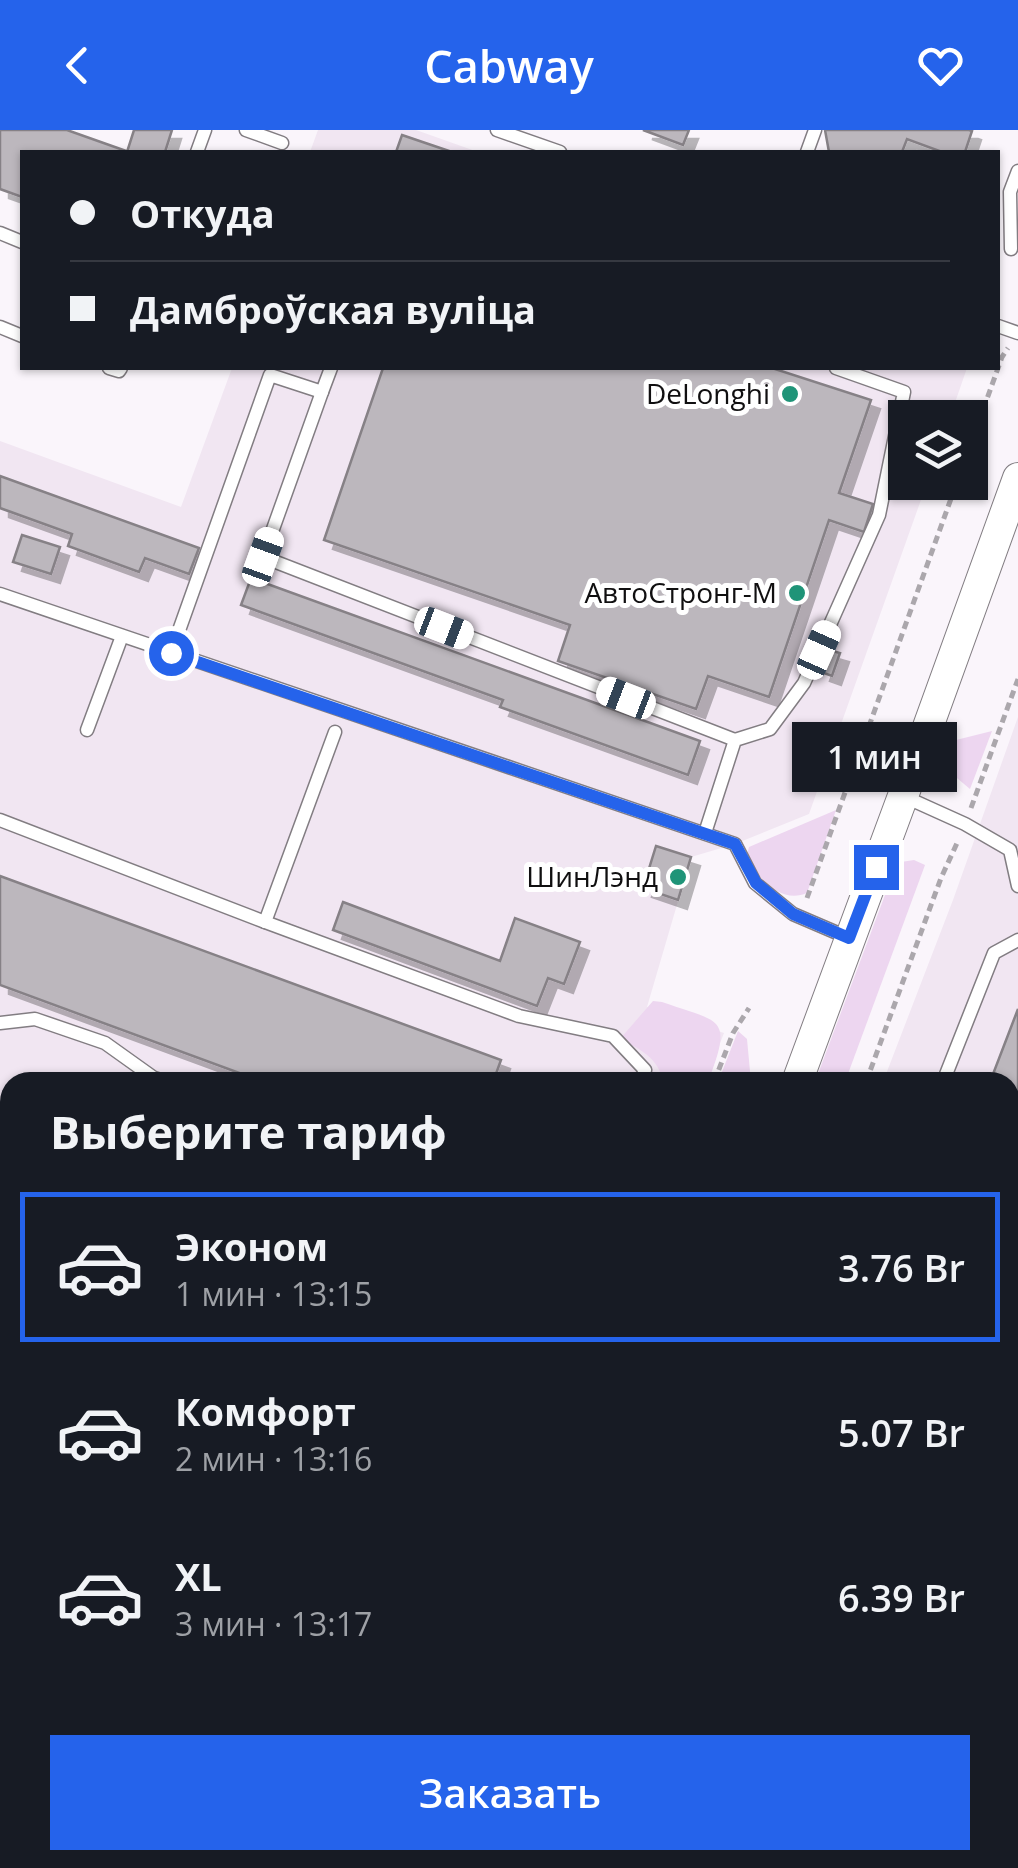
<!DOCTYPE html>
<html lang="ru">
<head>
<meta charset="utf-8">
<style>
	:root { --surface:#171b24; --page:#242831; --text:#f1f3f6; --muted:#9ea1a6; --line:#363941; --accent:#2563eb }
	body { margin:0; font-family:"Open Sans",sans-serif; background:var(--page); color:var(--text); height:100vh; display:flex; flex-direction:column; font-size:38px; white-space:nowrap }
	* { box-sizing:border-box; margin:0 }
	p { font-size:32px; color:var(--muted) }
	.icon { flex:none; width:55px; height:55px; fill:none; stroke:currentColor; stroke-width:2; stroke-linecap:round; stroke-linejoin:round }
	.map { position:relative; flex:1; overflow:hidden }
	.panel { position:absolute; left:0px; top:942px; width:1020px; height:798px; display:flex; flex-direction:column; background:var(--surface); border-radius:30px 30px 0 0; box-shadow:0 2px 8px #0004 }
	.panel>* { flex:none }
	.banner { position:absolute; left:20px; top:20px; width:980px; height:220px; border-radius:0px; box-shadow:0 2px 8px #0004; display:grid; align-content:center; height:220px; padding:0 50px; background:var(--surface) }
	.buttons { position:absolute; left:888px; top:270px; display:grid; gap:20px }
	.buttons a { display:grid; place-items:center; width:100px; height:100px; border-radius:0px; background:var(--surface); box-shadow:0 2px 8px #0004; font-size:50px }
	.end { position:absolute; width:45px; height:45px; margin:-22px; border:12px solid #2563eb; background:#fff; box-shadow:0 0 0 5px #fff }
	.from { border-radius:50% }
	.bubble { position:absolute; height:70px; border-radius:0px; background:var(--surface); box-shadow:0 2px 8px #0004; font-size:32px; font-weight:600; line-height:70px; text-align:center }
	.car { position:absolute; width:30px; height:60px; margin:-30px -15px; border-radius:12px; box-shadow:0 0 8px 2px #0007; background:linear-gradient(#fff 24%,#345 0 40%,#fff 0 76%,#345 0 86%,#fff 0) }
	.banner b { display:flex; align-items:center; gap:35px; height:95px; font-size:38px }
	.banner b+b { border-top:2px solid var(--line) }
	.banner i { width:25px; height:25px; background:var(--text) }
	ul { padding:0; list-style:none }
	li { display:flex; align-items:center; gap:30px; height:150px; margin:0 20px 15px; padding:0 30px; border:5px solid transparent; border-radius:0px }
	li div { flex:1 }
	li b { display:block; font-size:38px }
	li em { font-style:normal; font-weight:600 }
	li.current { border-color:var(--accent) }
	li>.icon { width:90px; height:90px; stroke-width:1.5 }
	h2 { padding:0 50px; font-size:45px; line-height:120px }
	.primary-button { display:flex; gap:20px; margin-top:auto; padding:20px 50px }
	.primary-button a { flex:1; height:115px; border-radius:0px; background:var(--accent); color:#fff; font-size:40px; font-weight:600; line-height:115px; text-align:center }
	header { display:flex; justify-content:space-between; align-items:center; height:130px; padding:0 50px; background:var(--accent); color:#fff; font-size:45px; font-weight:600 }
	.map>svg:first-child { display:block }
	.built { fill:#f1e6f2 }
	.green { fill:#edd6f0 }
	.building { fill:#bcb7bd; stroke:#868186; stroke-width:2.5; filter:url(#shadow) }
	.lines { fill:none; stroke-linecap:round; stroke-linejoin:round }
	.service-casing { stroke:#827d82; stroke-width:15 }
	.tertiary-casing { stroke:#827d82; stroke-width:32 }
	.path { stroke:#aba7ac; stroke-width:5; stroke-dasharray:8 5; stroke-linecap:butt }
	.service { stroke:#fff; stroke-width:12 }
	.tertiary { stroke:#fff; stroke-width:30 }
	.route { stroke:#2563eb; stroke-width:12 }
	.poi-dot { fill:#1f9478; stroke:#fff; stroke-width:4 }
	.labels { text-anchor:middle; stroke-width:10; stroke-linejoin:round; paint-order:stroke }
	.poi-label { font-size:28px; fill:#100f10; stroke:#fff; text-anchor:end }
</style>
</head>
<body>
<header><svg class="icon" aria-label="back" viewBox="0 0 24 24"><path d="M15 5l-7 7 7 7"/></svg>Cabway<svg class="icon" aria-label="heart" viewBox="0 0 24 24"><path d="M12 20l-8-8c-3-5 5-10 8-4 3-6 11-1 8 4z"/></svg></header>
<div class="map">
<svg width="1018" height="1738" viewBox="0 0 1018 1738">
	<defs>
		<filter id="shadow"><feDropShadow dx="9" dy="9" stdDeviation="0" flood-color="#0004"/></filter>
	</defs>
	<rect width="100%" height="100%" fill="#faf5fb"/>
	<g class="built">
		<path d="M318,0H416L478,22H310Z"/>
		<path d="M232,238H967L950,287L905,288V352L927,353L809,684L735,714L691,727L647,877L724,903L705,952H10V1730H409L406,1738H0V311L181,377Z"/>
		<path d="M1018,587V1738H612L615,1730H1010V952H883L953,770Z"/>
	</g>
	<g class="green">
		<path d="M992,601L970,659L945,638L956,610Z"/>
		<path d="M836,680L807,763C781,774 760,749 746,729L749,717Z"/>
		<path d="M914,730L925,735L845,952H815L894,741L901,732Z"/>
		<path d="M653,871L662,872C722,893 733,886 708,952H663C659,928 640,919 620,909Z"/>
		<path d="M738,901L747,909L751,952H718Z"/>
	</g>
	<g class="building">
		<path d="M0,0H67L129,22H22V67L0,59Z"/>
		<path d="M134,0H172L165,22H127Z"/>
		<path d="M643,0H689L683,15Z"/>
		<path d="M825,0H969L972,1L965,22H942L907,9L902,22H829Z"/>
		<path d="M402,5L452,22H396Z"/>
		<path d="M383,238H772L871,270L839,363L873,374L864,402L829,390L769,567L708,546L696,579L558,531L570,495L324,410Z"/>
		<path d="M0,346L199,418L189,444L145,428L139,442L68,416L72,404L0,378Z"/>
		<path d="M22,405L60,417L51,444L13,432Z"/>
		<path d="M251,448L700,611L688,645L500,577L503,570L241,475Z"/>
		<path d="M829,520L840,523L832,546L821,542Z"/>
		<path d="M656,716L691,727L678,770L643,758Z"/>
		<path d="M0,746L501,930L493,952H264L0,855Z"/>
		<path d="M343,772L500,831L515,788L580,812L564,854L548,848L537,876L333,800Z"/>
		<path d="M1018,879V1017L1010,1014V952H990Z"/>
		<path d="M0,1094L10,1098V1654L0,1650Z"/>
		<path d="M1010,1232L1018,1235V1282L1010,1279Z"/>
		<path d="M1018,1409V1506L1010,1528V1430Z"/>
		<path d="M212,1730H337L334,1738H233Z"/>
	</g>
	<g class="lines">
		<defs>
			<g id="service">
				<path d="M246,0L282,13"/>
				<path d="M497,0L560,22"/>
				<path d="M197,22L205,0"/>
				<path d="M807,22L815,0"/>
				<path d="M0,103L22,112"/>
				<path d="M1011,119L1010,62L1018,41"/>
				<path d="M998,196L1018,203"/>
				<path d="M0,197L22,206"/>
				<path d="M109,238L119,241L121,238"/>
				<path d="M322,262L263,427L735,610"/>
				<path d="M0,464L735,714L755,753L793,784L849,808"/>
				<path d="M171,523L270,245L322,262L331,238"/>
				<path d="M87,600L122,506"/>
				<path d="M903,666L965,694L1010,720L1018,756"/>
				<path d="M0,690L265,792L519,886L613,906L645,940L640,952"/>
				<path d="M705,703L735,610L770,599L804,553L879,385L904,262L836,238"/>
				<path d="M265,792L335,602"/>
				<path d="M0,893L35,889L105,913L154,948L167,952"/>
				<path d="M943,952L994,823L1018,810"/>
				<path d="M1010,1052L1018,1055"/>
				<path d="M0,1081L10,1085"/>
				<path d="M1010,1365L1018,1343"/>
				<path d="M1010,1573L1018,1553"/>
				<path d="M1010,1714L1018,1717"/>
				<path d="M601,1730L624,1738"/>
				<path d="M144,1738L147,1730"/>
				<path d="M345,1738L348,1730"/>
				<path d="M914,1738L929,1730"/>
			</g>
			<g id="tertiary">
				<path d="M797,952L903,666L1018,348"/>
				<path d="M504,1738L507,1730"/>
			</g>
		</defs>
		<use href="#service" class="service-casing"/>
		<use href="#tertiary" class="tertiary-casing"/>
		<g class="path">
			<path d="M970,316L1002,227L1008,218"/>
			<path d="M971,678L1018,549"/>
			<path d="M807,768L957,352"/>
			<path d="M714,952L733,903L749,878"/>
			<path d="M866,952L941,748L958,711"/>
			<path d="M422,1738L425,1730"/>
		</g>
		<use href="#service" class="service"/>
		<use href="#tertiary" class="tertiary"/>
	</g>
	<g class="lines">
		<path class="route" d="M171,523L735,714L756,753L793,784L849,808L876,737"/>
	</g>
	<g class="poi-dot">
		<circle cx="790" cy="264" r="10"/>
		<circle cx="797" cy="463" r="10"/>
		<circle cx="678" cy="747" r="10"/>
	</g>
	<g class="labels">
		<g class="poi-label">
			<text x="770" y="274">DeLonghi</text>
			<text x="777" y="473">АвтоСтронг-М</text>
			<text x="658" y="757">ШинЛэнд</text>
		</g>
	</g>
</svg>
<div class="buttons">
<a><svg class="icon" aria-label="layers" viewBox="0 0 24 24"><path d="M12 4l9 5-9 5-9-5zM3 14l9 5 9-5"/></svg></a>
</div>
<i class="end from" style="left:171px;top:523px"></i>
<i class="end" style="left:876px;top:737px"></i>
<div class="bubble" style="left:792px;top:592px;width:165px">1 мин</div>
<i class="car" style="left:263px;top:427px;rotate:20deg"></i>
<i class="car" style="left:444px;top:498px;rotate:111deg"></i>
<i class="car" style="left:819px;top:520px;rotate:24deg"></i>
<i class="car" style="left:626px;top:568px;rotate:291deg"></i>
<div class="banner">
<b><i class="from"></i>Откуда</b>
<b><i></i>Дамброўская вуліца</b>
</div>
<section class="panel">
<h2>Выберите тариф</h2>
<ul>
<li class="current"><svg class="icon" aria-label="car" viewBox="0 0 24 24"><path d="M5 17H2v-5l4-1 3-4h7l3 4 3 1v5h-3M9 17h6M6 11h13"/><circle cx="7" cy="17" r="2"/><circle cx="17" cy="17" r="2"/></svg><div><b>Эконом</b><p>1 мин · 13:15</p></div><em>3.76 Br</em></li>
<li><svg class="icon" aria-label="car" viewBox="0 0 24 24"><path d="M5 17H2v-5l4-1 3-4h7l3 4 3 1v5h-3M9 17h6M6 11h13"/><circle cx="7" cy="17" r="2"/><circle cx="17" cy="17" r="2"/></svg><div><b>Комфорт</b><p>2 мин · 13:16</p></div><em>5.07 Br</em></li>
<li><svg class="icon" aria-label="car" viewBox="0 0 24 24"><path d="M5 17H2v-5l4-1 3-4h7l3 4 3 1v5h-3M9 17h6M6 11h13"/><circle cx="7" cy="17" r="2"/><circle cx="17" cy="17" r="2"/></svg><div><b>XL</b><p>3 мин · 13:17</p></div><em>6.39 Br</em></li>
</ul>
<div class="primary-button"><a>Заказать</a></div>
</section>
</div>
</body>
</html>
